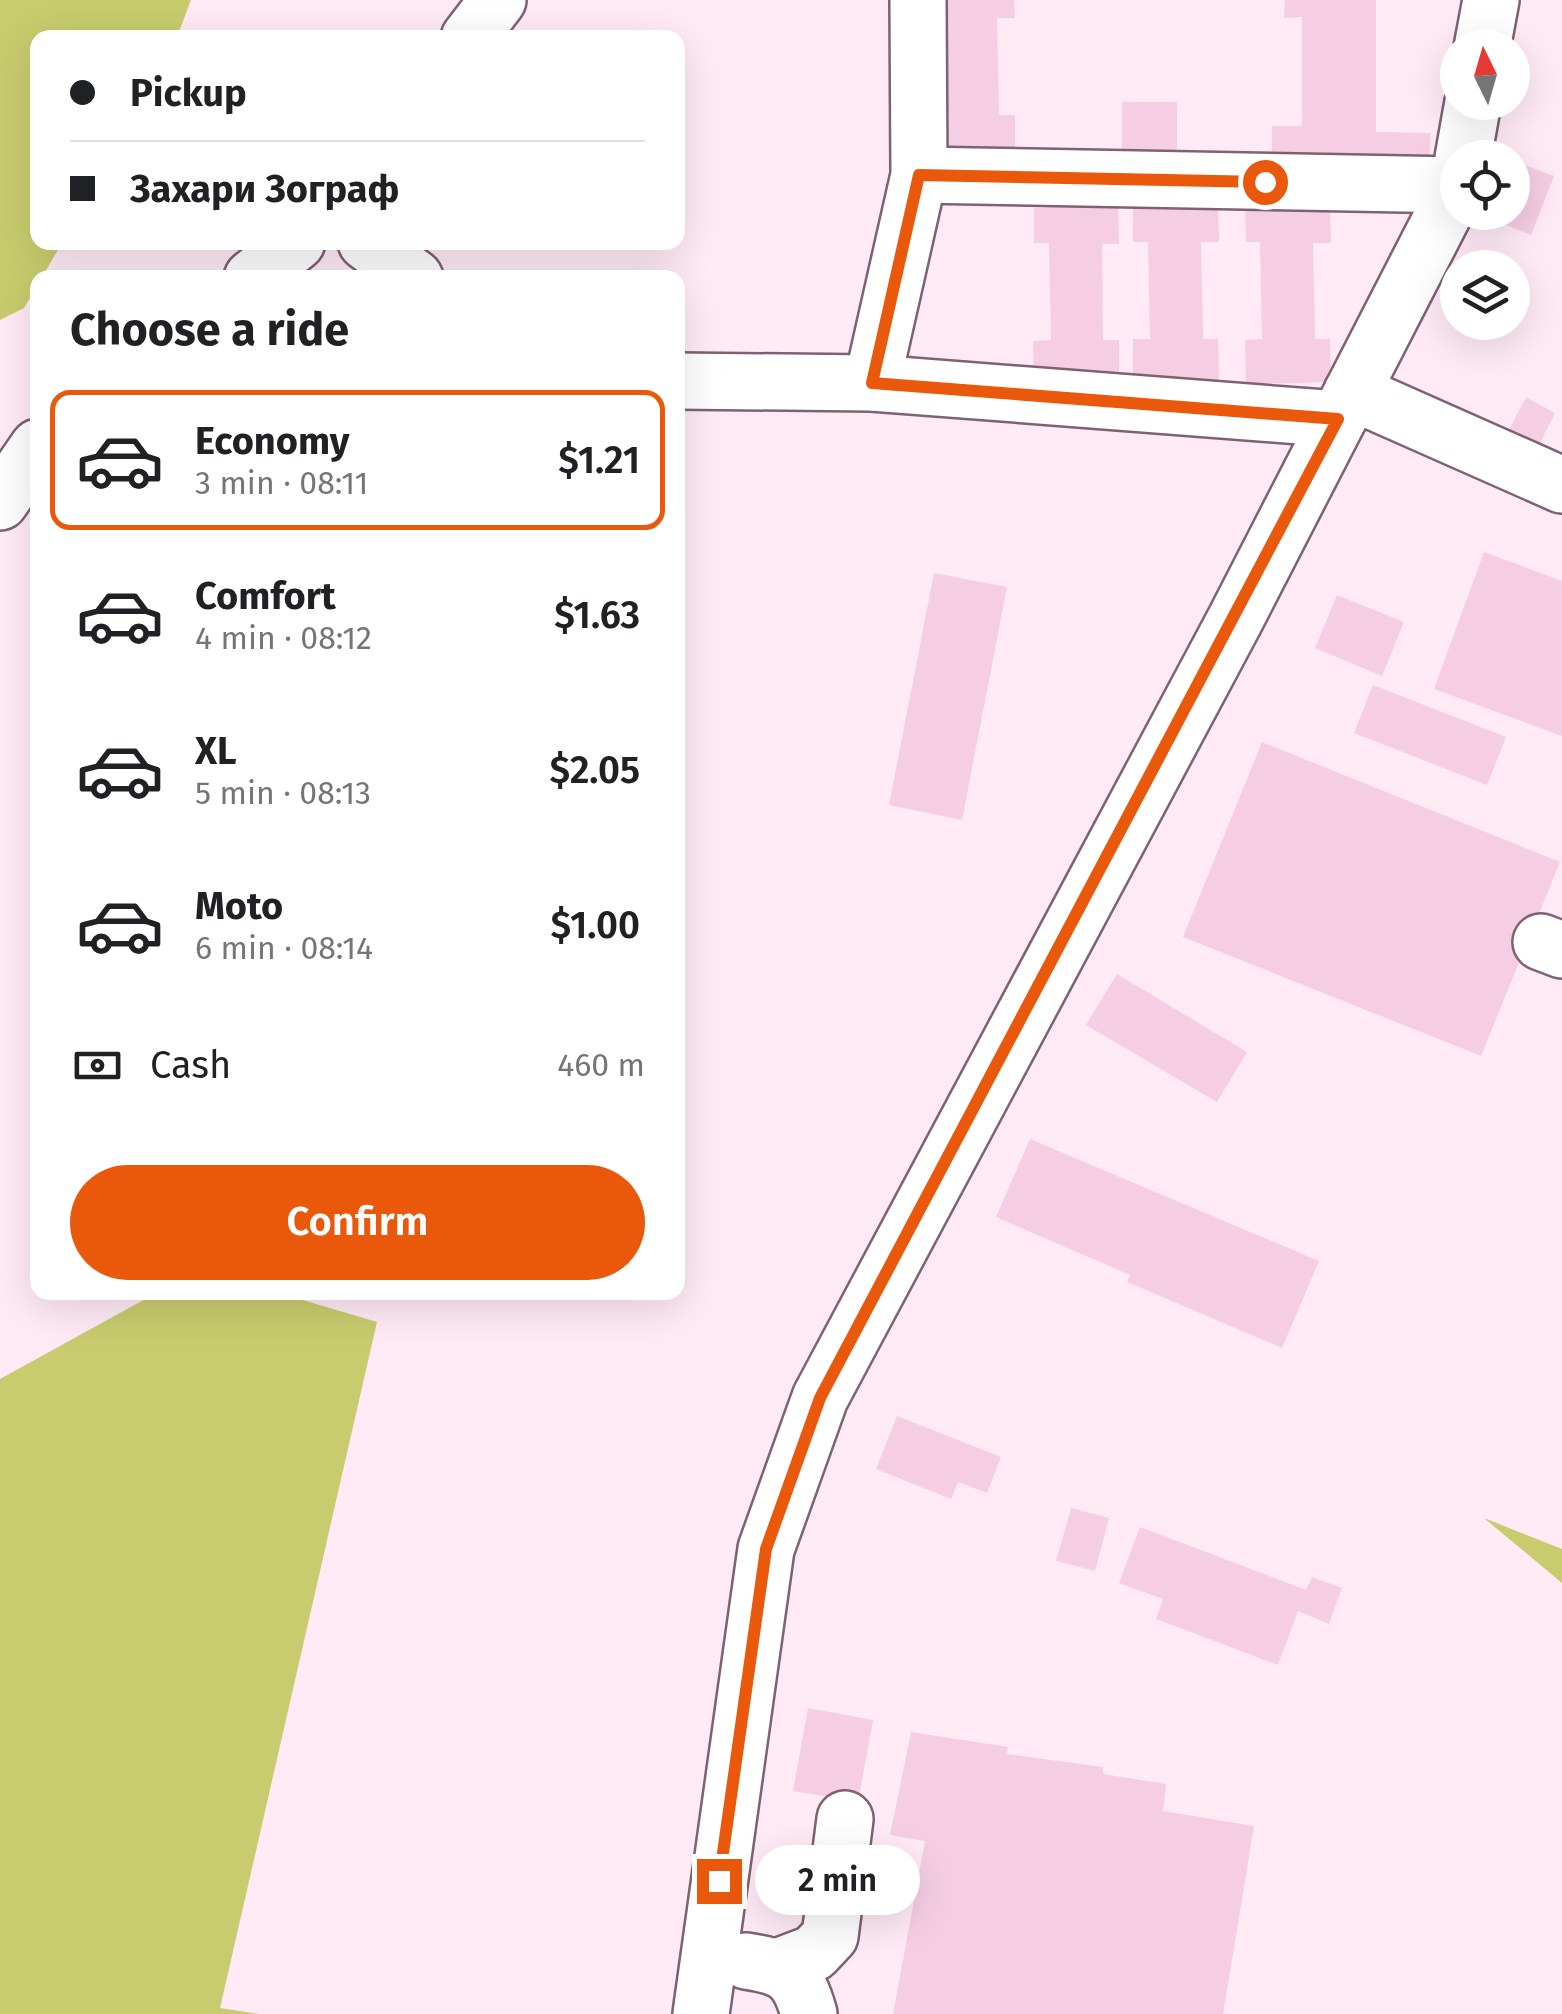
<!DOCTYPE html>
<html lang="en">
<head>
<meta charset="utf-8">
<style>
	:root { --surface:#fff; --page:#f6f6f6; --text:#202124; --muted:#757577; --line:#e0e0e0; --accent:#ea580c }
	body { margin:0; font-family:"Fira Sans",sans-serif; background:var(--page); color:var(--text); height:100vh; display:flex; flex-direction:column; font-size:38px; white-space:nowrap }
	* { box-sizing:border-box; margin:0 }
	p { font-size:32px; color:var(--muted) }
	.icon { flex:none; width:55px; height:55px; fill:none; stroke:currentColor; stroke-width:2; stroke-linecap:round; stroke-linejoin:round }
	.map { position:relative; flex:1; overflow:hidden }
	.panel { position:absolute; left:30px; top:270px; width:655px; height:1030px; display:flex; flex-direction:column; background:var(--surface); border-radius:20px; box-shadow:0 10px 40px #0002 }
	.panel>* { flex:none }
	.guide { position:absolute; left:30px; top:30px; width:655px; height:220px; border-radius:20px; box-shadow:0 10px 40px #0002; display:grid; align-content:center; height:220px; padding:0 40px; background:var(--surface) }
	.needle { width:65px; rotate:355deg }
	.tools { position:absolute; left:1440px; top:30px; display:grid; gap:20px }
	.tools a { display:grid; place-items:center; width:90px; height:90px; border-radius:50%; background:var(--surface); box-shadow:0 10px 40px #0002; font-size:50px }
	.end { position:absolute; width:45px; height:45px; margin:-22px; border:12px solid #ea580c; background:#fff; box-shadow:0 0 0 5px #fff }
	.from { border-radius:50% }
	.bubble { position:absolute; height:70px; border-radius:35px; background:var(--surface); box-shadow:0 10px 40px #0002; font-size:32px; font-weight:600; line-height:70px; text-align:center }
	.guide b { display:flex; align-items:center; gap:35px; height:95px; font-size:38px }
	.guide b+b { border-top:2px solid var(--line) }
	.guide i { width:25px; height:25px; background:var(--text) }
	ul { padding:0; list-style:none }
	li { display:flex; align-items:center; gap:30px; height:140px; margin:0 20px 15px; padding:0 20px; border:5px solid transparent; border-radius:20px }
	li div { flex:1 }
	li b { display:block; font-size:38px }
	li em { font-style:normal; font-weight:600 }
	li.active { border-color:var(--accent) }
	li>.icon { width:90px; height:90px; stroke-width:1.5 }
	h2 { padding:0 40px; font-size:45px; line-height:120px }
	.pay { display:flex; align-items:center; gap:25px; height:110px; padding:0 40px; font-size:38px }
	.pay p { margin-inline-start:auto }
	.action { display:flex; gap:20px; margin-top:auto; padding:20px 40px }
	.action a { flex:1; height:115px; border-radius:60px; background:var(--accent); color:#fff; font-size:40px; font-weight:600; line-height:115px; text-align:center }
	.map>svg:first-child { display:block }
	.green { fill:#c8cc6e }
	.building { fill:#f5cee4 }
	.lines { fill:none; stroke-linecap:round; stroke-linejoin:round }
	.minor-casing { stroke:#7e6172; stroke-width:60 }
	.minor { stroke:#fff; stroke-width:55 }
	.route { stroke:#ea580c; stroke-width:12 }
</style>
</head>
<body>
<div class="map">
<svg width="1562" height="2014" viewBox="0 0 1562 2014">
	<rect width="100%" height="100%" fill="#ffeaf5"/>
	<g class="green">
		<path d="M0,0H191L177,37L38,38V242L62,243L24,308L0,320Z"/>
		<path d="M158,1292L279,1293L377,1322L220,2008L259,2014H0V1379Z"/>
		<path d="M1484,1518L1562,1549V1583Z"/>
	</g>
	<g class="building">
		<path d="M930,0H1014L1015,18H997L999,115H1015V158L930,160Z"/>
		<path d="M1285,0H1376V132L1430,133V177H1272V126H1302V17L1284,18Z"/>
		<path d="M1122,102H1177V161L1122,162Z"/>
		<path d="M1512,160L1554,176L1531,235L1485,217L1487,212H1512Z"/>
		<path d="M1218,204L1219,242H1201L1203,339H1218L1219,381L1133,383V339H1150L1148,242H1133V206Z"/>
		<path d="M1330,204L1331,243H1313L1315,339H1330L1331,382L1246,384L1245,340L1262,339L1260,242H1246L1245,206Z"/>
		<path d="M1118,205L1119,244H1102L1103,340H1119V383L1034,385L1033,341L1051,340L1049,243H1034V208Z"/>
		<path d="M1526,397L1555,413L1529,465L1499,450Z"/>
		<path d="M1484,552L1562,581V736L1434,689Z"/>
		<path d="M934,573L1007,587L962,820L889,805Z"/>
		<path d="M1337,595L1404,622L1382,676L1315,648Z"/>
		<path d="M1373,685L1506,737L1487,785L1354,733Z"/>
		<path d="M1262,742L1560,862L1481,1056L1183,937Z"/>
		<path d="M1117,974L1247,1052L1217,1102L1086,1025Z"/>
		<path d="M1030,1139L1319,1261L1282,1348L1127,1282L1130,1275L996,1217Z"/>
		<path d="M897,1416L1001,1457L987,1493L958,1482L951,1499L876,1469Z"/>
		<path d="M1071,1508L1109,1518L1095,1571L1056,1561Z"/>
		<path d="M1140,1527L1306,1590L1312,1577L1342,1588L1329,1624L1298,1611L1278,1665L1156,1619L1163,1599L1119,1583Z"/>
		<path d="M808,1708L873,1720L858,1802L793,1791Z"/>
		<path d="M911,1732L1008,1747L1007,1754L1103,1767V1774L1166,1784L1163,1811L1254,1826L1223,2014H893L925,1841L890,1835Z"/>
	</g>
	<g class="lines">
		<defs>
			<g id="minor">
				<path d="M469,38L498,0"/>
				<path d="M1482,48L1491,0"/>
				<path d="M1463,158L1473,102"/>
				<path d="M919,175L1458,185"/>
				<path d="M366,242L415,278"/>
				<path d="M252,278L297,242"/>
				<path d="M678,381L872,383L1338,419"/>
				<path d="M872,383L919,175L918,0"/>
				<path d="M1352,392L1562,485"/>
				<path d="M0,502L38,447"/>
				<path d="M1541,942L1562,950"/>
				<path d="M746,1961C786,1967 798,1974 809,2014"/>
				<path d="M780,1966L814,1953L830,1936L845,1819"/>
				<path d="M701,2014L766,1549L820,1398L1235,620L1458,186"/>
			</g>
		</defs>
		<use href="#minor" class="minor-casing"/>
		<use href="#minor" class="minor"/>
	</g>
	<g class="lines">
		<path class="route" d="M719,1881L766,1549L820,1398L1338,419L872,383L919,175L1265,182"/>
	</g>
</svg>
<div class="tools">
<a><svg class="needle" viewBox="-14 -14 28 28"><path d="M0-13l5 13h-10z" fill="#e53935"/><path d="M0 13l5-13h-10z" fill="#757577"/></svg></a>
<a><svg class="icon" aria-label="locate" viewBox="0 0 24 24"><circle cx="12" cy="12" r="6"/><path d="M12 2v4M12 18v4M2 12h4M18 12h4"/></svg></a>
<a><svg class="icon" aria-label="layers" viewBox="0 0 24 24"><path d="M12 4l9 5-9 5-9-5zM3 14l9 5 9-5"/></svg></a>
</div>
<i class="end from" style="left:1265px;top:182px"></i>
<i class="end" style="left:719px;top:1881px"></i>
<div class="bubble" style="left:755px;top:1845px;width:165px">2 min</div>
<div class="guide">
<b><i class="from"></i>Pickup</b>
<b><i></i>Захари Зограф</b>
</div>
<section class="panel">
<h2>Choose a ride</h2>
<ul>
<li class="active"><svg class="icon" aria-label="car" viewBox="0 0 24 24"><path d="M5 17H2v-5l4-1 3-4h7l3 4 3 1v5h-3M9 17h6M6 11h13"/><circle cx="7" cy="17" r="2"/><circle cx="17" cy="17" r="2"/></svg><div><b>Economy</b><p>3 min · 08:11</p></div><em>$1.21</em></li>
<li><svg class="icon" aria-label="car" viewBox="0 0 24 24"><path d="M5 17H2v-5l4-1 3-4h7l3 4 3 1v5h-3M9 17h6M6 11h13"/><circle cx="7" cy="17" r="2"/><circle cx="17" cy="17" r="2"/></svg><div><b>Comfort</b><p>4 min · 08:12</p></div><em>$1.63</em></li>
<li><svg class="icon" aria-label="car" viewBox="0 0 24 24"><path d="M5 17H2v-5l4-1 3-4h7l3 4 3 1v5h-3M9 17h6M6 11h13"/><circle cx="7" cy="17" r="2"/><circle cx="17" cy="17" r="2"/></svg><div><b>XL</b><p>5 min · 08:13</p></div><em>$2.05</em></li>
<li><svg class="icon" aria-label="car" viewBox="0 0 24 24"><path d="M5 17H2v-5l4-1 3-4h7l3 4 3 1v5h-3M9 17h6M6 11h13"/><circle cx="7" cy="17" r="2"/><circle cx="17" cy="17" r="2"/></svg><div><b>Moto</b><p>6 min · 08:14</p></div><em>$1.00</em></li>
</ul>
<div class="pay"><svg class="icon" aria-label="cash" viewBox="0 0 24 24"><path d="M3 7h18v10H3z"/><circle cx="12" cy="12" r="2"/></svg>Cash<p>460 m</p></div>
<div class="action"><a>Confirm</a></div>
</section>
</div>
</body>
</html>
